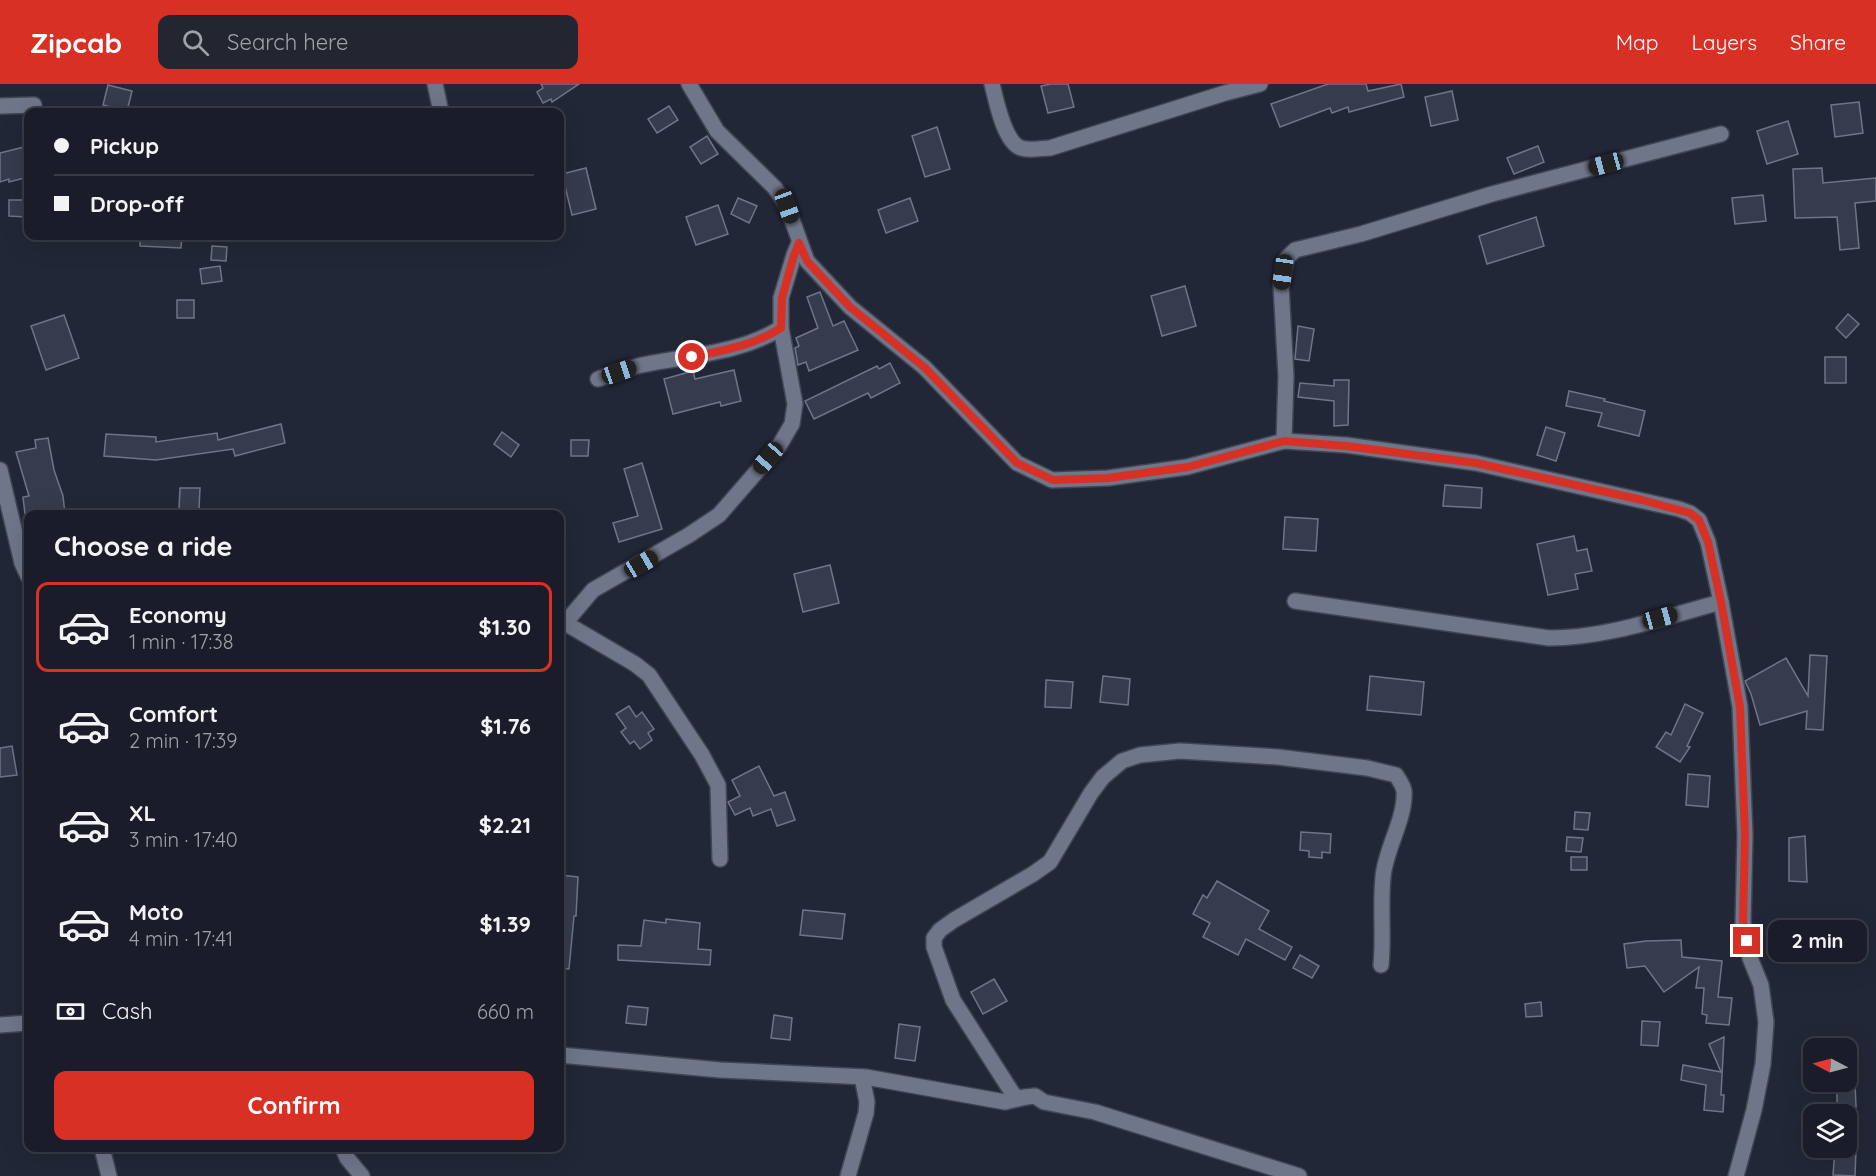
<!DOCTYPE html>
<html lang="en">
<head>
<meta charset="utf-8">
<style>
	:root { --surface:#1a1d29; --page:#232631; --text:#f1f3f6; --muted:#9fa2a8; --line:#383b46; --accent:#d93025 }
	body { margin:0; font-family:Quicksand,sans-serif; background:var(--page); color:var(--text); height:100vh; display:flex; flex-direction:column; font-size:22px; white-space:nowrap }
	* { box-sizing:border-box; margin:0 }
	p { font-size:20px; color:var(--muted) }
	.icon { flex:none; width:33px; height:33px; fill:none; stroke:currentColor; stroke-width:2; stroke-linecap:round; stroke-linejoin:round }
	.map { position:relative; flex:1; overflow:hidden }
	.sheet { position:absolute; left:24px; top:426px; width:540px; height:642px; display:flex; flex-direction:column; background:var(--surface); border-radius:12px; box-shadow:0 6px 24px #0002,0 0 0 2px var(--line) }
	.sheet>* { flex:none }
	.guide { position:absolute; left:24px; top:24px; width:540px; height:132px; border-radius:12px; box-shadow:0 6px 24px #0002,0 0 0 2px var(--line); display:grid; align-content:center; height:132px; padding:0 30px; background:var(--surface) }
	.needle { width:39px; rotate:276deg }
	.tools { position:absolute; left:1803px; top:954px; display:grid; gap:12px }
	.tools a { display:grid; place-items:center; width:54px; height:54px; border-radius:12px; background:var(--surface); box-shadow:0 6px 24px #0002,0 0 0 2px var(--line); font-size:30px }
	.end { position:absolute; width:27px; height:27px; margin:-14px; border:8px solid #d93025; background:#fff; box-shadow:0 0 0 3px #fff }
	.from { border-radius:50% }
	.bubble { position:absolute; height:42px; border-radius:12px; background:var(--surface); box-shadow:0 6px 24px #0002,0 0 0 2px var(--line); font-size:20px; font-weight:700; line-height:42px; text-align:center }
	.car { position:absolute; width:18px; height:36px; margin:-18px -9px; border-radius:8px; box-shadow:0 0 4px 2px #0007; background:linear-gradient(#222 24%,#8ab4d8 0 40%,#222 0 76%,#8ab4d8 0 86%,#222 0) }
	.guide b { display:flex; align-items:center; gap:21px; height:57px; font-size:22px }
	.guide b+b { border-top:2px solid var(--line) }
	.guide i { width:15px; height:15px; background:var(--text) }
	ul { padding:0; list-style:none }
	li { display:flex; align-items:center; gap:18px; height:90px; margin:0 12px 9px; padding:0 18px; border:3px solid transparent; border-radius:12px }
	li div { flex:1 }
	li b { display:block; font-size:22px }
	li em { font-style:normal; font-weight:700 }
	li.on { border-color:var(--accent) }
	li>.icon { width:54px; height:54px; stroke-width:1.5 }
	h2 { padding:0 30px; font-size:27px; line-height:72px }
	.pay { display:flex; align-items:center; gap:15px; height:66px; padding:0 30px; font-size:22px }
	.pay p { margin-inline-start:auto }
	.action { display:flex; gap:12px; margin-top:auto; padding:12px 30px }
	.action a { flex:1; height:69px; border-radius:12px; background:var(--accent); color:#fff; font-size:24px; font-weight:700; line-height:69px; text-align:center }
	header { display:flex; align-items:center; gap:36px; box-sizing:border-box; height:84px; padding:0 30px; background:var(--accent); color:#fff }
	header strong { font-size:28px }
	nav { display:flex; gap:33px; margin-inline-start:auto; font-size:21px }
	.search { width:420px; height:54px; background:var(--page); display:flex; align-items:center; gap:15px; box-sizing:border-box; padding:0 21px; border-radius:12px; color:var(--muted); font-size:22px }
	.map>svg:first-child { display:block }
	.building { fill:#363b4d; stroke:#6f7589; stroke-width:1.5 }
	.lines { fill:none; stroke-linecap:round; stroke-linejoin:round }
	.minor-casing { stroke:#414553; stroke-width:18 }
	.minor { stroke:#6f7689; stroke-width:15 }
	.route { stroke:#d93025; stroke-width:8 }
</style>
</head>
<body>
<header>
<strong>Zipcab</strong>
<div class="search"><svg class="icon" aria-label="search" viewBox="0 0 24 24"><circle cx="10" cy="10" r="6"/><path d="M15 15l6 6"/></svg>Search here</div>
<nav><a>Map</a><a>Layers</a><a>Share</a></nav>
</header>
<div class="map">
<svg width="1876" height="1092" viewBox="0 0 1876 1092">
	<rect width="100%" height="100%" fill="#222737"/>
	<g class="building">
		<path d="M541,0H579L552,18L551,15L543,19L537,8L543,4Z"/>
		<path d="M1051,0H1068L1074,23L1048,29L1041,2Z"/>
		<path d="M1328,0H1366L1368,7L1401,0L1404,13L1349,28L1348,23L1332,29L1330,24L1280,43L1271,20Z"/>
		<path d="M108,1L132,7L127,27L103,21Z"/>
		<path d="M1452,7L1458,36L1431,42L1425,13Z"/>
		<path d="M1859,18L1863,49L1835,53L1831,21Z"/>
		<path d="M669,22L678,36L657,49L648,35Z"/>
		<path d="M1788,37L1798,70L1767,80L1757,47Z"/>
		<path d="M937,43L950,85L925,93L912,52Z"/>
		<path d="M707,52L718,70L701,80L690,63Z"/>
		<path d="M28,62V93L9,98V95L0,98V69Z"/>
		<path d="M1538,62L1544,78L1514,90L1507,74Z"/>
		<path d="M586,84L596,125L572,131L562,90Z"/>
		<path d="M1822,84L1823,99L1876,94V117L1855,119L1859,164L1840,166L1837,133L1795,134L1793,85Z"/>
		<path d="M1763,111L1766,137L1735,140L1732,114Z"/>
		<path d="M738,114L757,122L749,139L731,130Z"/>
		<path d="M910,114L918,137L886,149L878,126Z"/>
		<path d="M9,116H25V133L9,132Z"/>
		<path d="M718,121L728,150L696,161L686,133Z"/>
		<path d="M1536,133L1544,162L1487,180L1479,152Z"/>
		<path d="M140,152H182L181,164L140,162Z"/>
		<path d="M212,162L227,163L226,177L211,176Z"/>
		<path d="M220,182L222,197L202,200L200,185Z"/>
		<path d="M1185,202L1196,242L1162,252L1151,212Z"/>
		<path d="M820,208L833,242L844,237L858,266L809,287L806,278L798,281L795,264L799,262L796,254L818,244L807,213Z"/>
		<rect x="177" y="216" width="17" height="18"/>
		<path d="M1848,230L1859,240L1846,254L1836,244Z"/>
		<path d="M64,231L79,274L46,286L31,242Z"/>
		<path d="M1298,242L1314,245L1309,277L1295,275Z"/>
		<rect x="1825" y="273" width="21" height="26"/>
		<path d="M890,279L900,299L871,314L868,309L814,335L805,317L877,282L879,285Z"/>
		<path d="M734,286L741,317L721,322L720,318L673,330L664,295L693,287L695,295Z"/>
		<path d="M1334,296H1349L1348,341L1334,342V317L1298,313L1300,299L1334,302Z"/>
		<path d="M1569,307L1605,315L1604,317L1645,327L1639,352L1598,342L1602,329L1566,322Z"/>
		<path d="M281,340L285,359L235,372L233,365L156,376L104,372L106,350L156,353V358L217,349L218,356Z"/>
		<path d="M1546,343L1565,349L1556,377L1537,371Z"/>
		<path d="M502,348L519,361L511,373L494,360Z"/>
		<path d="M48,354L54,386L63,412L65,430H25L23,413L29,412L16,368L36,364L35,356Z"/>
		<path d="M571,356H589L588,372H571Z"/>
		<path d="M642,379L662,445L619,458L613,439L638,432L624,385Z"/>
		<path d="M1445,401L1482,404L1481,424L1443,422Z"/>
		<path d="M180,404H200L199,425H179Z"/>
		<path d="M1285,433L1318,435L1316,467L1283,465Z"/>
		<path d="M1574,452L1577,467L1587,465L1592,487L1575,490L1578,505L1548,511L1537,460Z"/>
		<path d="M830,481L839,519L803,528L794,490Z"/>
		<path d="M1810,571L1827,572L1823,646L1806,645L1807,627L1760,641L1751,610L1745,597L1786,574L1808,612Z"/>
		<path d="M1103,592L1130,595L1128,621L1100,618Z"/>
		<path d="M1370,592L1424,598L1421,631L1367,626Z"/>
		<path d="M1046,596L1073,598L1071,624L1045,623Z"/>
		<path d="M1685,620L1703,629L1687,662L1690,663L1680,678L1656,663L1666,648L1671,651Z"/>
		<path d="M629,622L636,633L642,628L654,645L648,649L652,656L640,665L634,657L630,660L621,648L626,644L616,630Z"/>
		<path d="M12,662L17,691L0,693V664Z"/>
		<path d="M759,682L774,712L785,708L795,736L777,742L771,725L753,732L750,724L735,731L728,718L740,712L732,696Z"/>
		<path d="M1688,690L1710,692L1708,723L1686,721Z"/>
		<path d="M1575,728L1590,729L1588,746L1574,745Z"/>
		<path d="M1301,748L1331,750L1330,769L1322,768V774L1309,773V767L1300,766Z"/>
		<path d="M1805,752L1807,798L1789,797V754Z"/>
		<path d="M1567,753L1583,754L1581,768L1566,767Z"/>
		<rect x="1571" y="773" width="16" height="13"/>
		<path d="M560,791L578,793L576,832H574L569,885L560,884Z"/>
		<path d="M1217,797L1269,827L1259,845L1292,863L1285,876L1246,855L1238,871L1203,853L1210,839L1193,830L1203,811L1207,814Z"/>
		<path d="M803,826L845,830L842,855L800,851Z"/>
		<path d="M666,835L700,839L698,865L711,866L710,881L618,876V861L641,862L644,836L666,839Z"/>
		<path d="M1681,856L1682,873L1722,877L1718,913L1732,914L1729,941L1706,939L1707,931L1702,930L1704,904H1696L1699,883L1664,908L1645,882L1627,884L1624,860L1646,857Z"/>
		<path d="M1300,871L1319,882L1312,894L1293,884Z"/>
		<path d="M994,895L1007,917L983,930L971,908Z"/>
		<path d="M1541,918L1542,932L1526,933L1525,920Z"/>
		<path d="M628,922L648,924L646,941L626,939Z"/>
		<path d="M774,931L792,934L790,956L771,954Z"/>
		<path d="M1642,937L1660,938L1658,962L1641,961Z"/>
		<path d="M899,940L920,943L915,977L895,974Z"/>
		<path d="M1724,953L1721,1011H1724L1723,1028L1704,1026L1706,1001L1681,996L1683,981L1721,988L1709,960Z"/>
		<path d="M1837,998H1855L1856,1023L1837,1024Z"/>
		<path d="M1835,1065L1856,1066L1855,1092L1833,1091Z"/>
	</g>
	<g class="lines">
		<defs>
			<g id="minor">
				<path d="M435,0L441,28"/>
				<path d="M689,0L717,47L775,104L787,122L807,177L850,223L924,283L1017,379L1052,396L1108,394L1187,383L1284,357L1346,361L1476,379L1679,425L1690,429L1699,436L1708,458L1721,518L1740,623L1745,751L1743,840L1750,874L1761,901L1766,938L1763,980L1754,1026L1736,1092"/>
				<path d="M992,0C996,16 1004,58 1021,64C1030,67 1041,64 1050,64L1225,9L1260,0"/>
				<path d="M0,22L34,21"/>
				<path d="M598,295C613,290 627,284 642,281C690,271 739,270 781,244"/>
				<path d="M1284,357L1286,292L1281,202L1287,174L1295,166L1361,150L1492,110L1721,50"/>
				<path d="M0,386L22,479L28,492"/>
				<path d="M1295,517L1549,554C1607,554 1665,533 1721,518"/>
				<path d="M565,539L635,580L649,591L702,671L718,701L720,775"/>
				<path d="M560,543L565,539L593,506L689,451L719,431L779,362L792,340L795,320L781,244V214L794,171L799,159"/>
				<path d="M0,941L28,939"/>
				<path d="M560,971L720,986L866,993L1005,1018L1026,1013"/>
				<path d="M102,1064L109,1092"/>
				<path d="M343,1064L347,1074L362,1092"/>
				<path d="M848,1092L866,1029L867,1018L862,993"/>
				<path d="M1299,1092L1095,1028L1044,1018L1035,1012L1018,1014L1013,1010L953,916L934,863V854L940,846L954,836L1033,790L1050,778L1091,709L1103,693L1122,677L1140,671L1180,667L1278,673L1367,684L1396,691C1399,696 1403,701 1404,707C1406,734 1385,766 1383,793C1380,822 1384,852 1381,881"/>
			</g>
		</defs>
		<use href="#minor" class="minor-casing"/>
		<use href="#minor" class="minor"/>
	</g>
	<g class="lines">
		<path class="route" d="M692,273C725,266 752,262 781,244L782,214L794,171L799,159L807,177L850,223L924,283L1017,379L1053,396L1108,394L1188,383L1284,357L1346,362L1476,379L1642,416L1690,429L1699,436L1708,458L1721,518L1740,623L1745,751L1743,840L1747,857"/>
	</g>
</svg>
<div class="tools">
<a><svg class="needle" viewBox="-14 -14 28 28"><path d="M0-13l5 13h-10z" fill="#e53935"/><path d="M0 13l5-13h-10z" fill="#9fa2a8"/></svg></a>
<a><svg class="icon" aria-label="layers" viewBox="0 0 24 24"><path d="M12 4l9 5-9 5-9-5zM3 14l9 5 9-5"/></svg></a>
</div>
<i class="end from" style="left:692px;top:273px"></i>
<i class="end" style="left:1747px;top:857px"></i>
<div class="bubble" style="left:1768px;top:836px;width:99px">2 min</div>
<i class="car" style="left:1606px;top:80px;rotate:255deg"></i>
<i class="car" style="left:787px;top:122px;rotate:160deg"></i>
<i class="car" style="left:1283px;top:188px;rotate:188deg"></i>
<i class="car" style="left:619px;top:288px;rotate:71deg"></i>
<i class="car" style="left:768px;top:374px;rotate:221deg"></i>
<i class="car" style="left:641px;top:480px;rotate:60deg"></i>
<i class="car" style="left:1660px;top:534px;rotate:75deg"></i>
<div class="guide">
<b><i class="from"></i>Pickup</b>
<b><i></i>Drop-off</b>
</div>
<section class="sheet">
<h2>Choose a ride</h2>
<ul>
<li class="on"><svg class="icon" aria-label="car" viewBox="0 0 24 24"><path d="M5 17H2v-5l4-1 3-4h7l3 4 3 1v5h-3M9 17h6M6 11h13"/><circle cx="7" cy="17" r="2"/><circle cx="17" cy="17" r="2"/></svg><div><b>Economy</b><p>1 min · 17:38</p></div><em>$1.30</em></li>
<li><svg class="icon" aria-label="car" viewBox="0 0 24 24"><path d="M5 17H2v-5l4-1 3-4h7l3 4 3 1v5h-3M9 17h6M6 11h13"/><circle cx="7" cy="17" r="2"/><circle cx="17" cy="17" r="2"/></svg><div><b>Comfort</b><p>2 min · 17:39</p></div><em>$1.76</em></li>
<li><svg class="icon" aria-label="car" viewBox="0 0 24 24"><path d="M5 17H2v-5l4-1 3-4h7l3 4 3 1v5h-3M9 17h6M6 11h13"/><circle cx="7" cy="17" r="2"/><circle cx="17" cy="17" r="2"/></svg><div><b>XL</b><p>3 min · 17:40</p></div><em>$2.21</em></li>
<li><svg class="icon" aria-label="car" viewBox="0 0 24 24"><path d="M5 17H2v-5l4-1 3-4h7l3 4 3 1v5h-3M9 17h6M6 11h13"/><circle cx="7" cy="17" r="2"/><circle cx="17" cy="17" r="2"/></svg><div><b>Moto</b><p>4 min · 17:41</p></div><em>$1.39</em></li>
</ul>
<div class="pay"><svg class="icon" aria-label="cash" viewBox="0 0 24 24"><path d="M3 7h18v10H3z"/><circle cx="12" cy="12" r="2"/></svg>Cash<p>660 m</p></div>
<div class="action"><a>Confirm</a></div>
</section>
</div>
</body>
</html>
